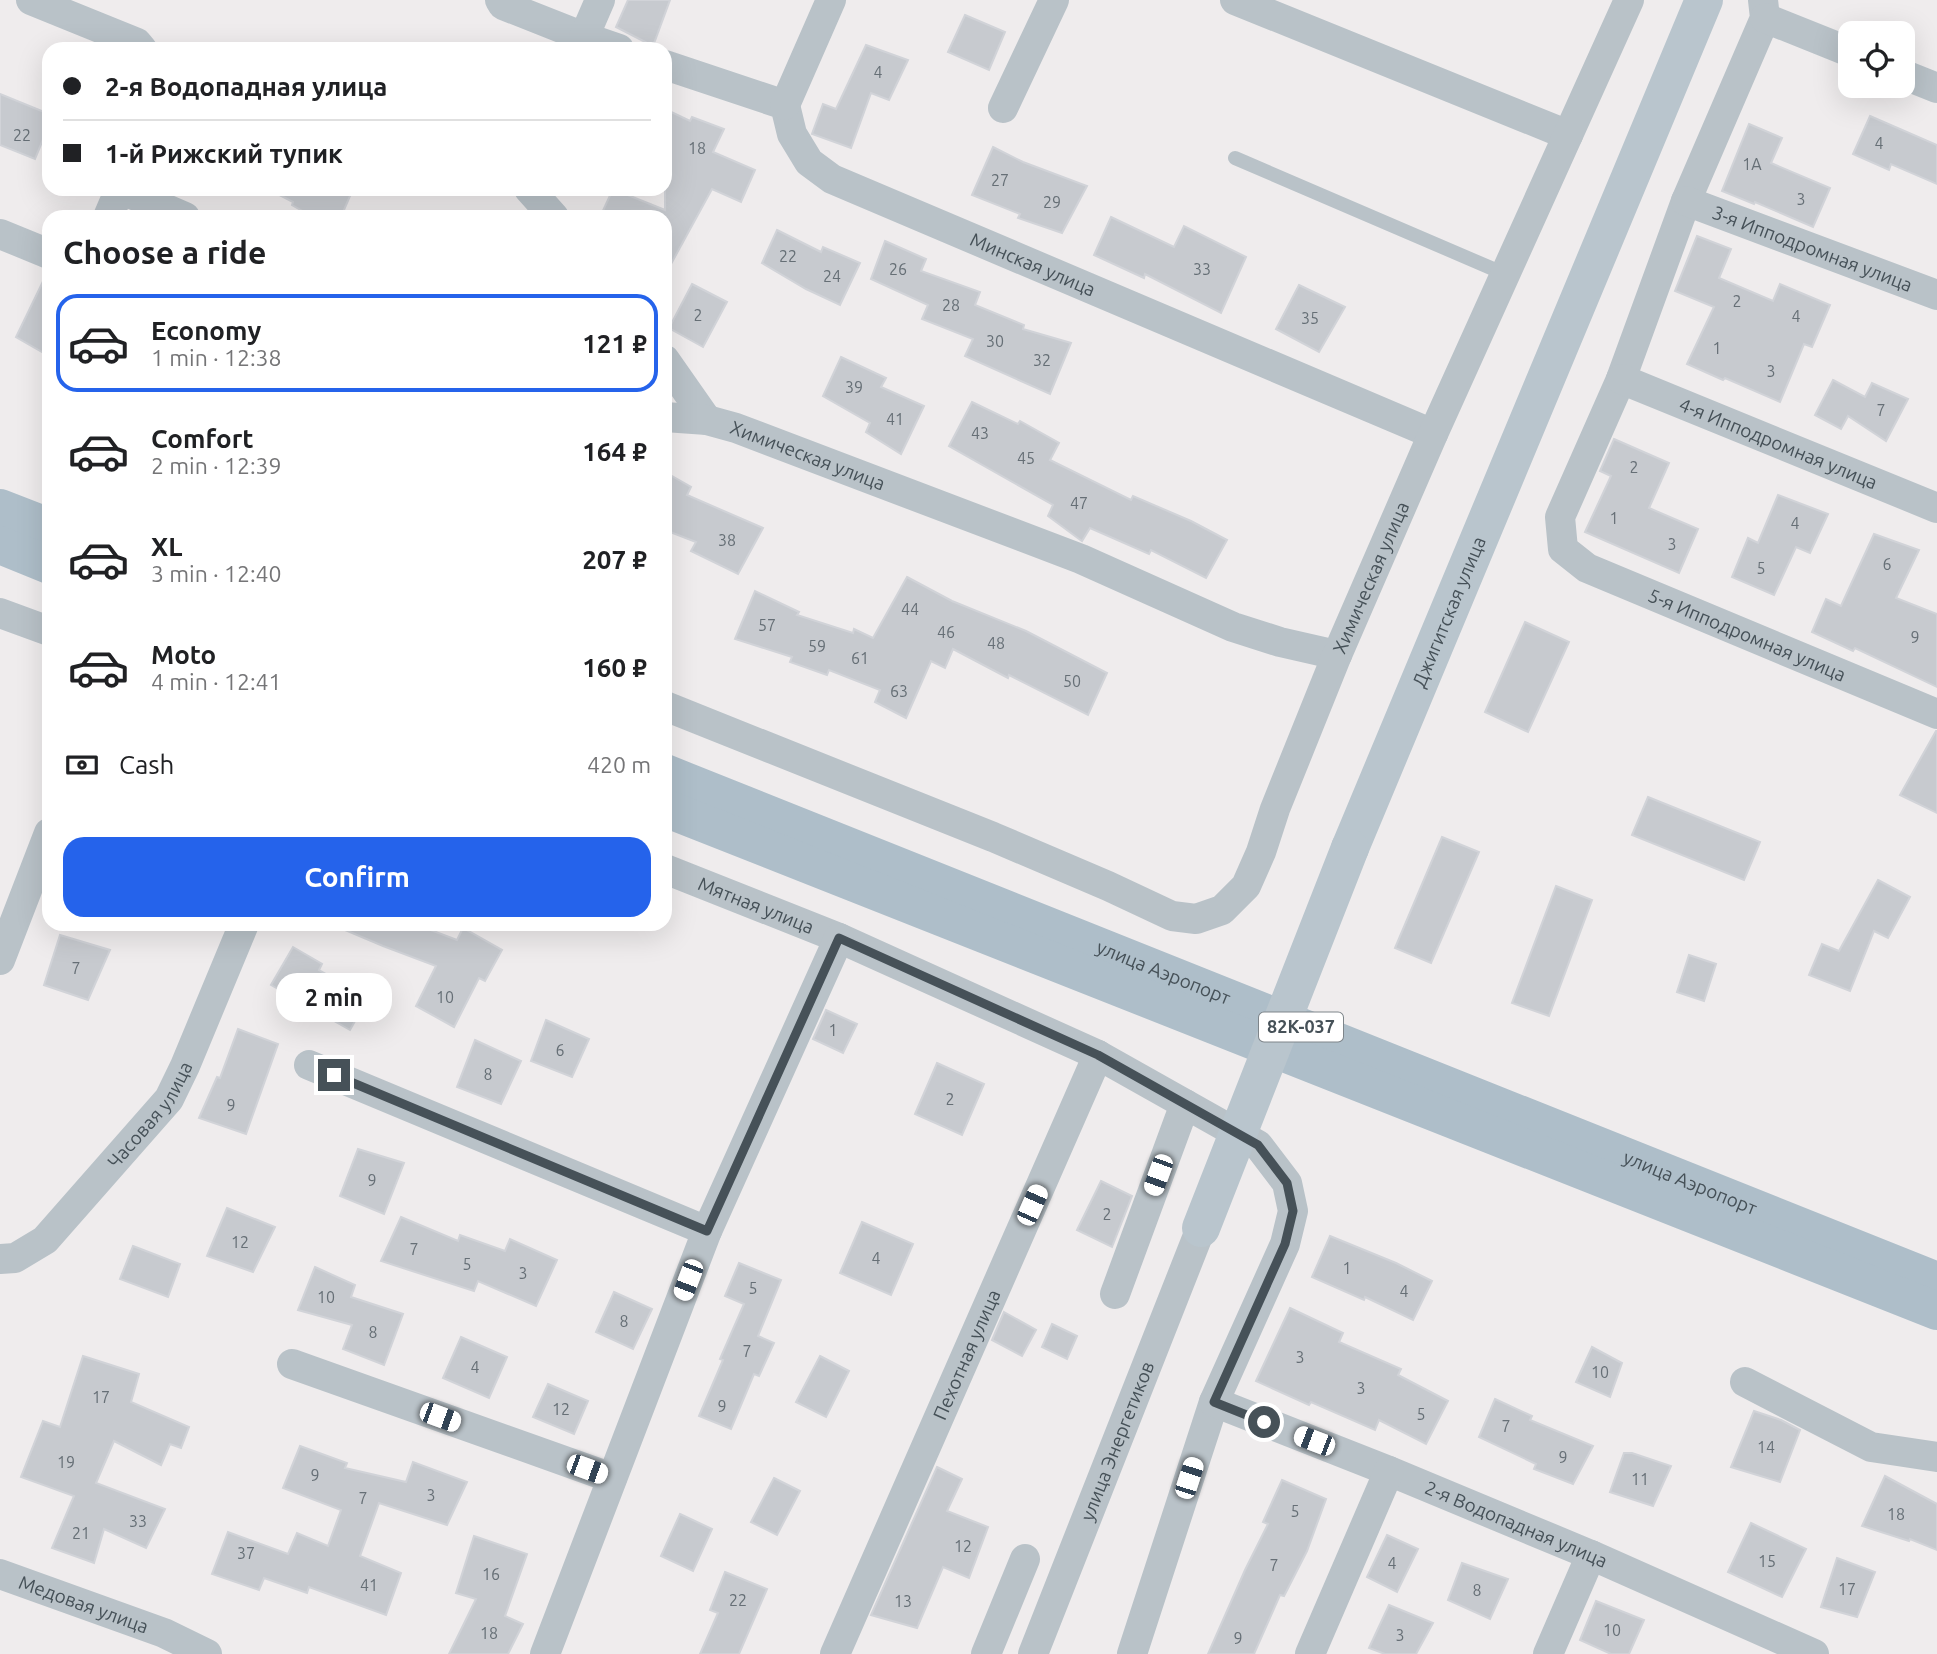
<!DOCTYPE html>
<html lang="en">
<head>
<meta charset="utf-8">
<style>
	:root { --surface:#fff; --page:#f6f6f6; --text:#202124; --muted:#757577; --line:#e0e0e0; --accent:#2563eb }
	body { margin:0; font-family:Ubuntu,sans-serif; background:var(--page); color:var(--text); height:100vh; display:flex; flex-direction:column; font-size:26px; white-space:nowrap }
	* { box-sizing:border-box; margin:0 }
	p { font-size:23px; color:var(--muted) }
	.icon { flex:none; width:38px; height:38px; fill:none; stroke:currentColor; stroke-width:2; stroke-linecap:round; stroke-linejoin:round }
	.map { position:relative; flex:1; overflow:hidden }
	.sheet { position:absolute; left:42px; top:210px; width:630px; height:721px; display:flex; flex-direction:column; background:var(--surface); border-radius:21px; box-shadow:0 7px 28px #0002 }
	.sheet>* { flex:none }
	.top-card { position:absolute; left:42px; top:42px; width:630px; height:154px; border-radius:21px; box-shadow:0 7px 28px #0002; display:grid; align-content:center; height:154px; padding:0 21px; background:var(--surface) }
	.controls { position:absolute; left:1838px; top:21px; display:grid; gap:14px }
	.controls a { display:grid; place-items:center; width:77px; height:77px; border-radius:14px; background:var(--surface); box-shadow:0 7px 28px #0002; font-size:35px }
	.end { position:absolute; width:32px; height:32px; margin:-16px; border:9px solid #465158; background:#fff; box-shadow:0 0 0 4px #fff }
	.from { border-radius:50% }
	.bubble { position:absolute; height:49px; border-radius:21px; background:var(--surface); box-shadow:0 7px 28px #0002; font-size:23px; font-weight:700; line-height:49px; text-align:center }
	.car { position:absolute; width:21px; height:42px; margin:-21px -10px; border-radius:9px; box-shadow:0 0 5px 2px #0007; background:linear-gradient(#fff 24%,#345 0 40%,#fff 0 76%,#345 0 86%,#fff 0) }
	.top-card b { display:flex; align-items:center; gap:24px; height:66px; font-size:26px }
	.top-card b+b { border-top:2px solid var(--line) }
	.top-card i { width:18px; height:18px; background:var(--text) }
	ul { padding:0; list-style:none }
	li { display:flex; align-items:center; gap:21px; height:98px; margin:0 14px 10px; padding:0 7px; border:4px solid transparent; border-radius:21px }
	li div { flex:1 }
	li b { display:block; font-size:26px }
	li em { font-style:normal; font-weight:700 }
	li.selected { border-color:var(--accent) }
	li>.icon { width:63px; height:63px; stroke-width:1.5 }
	h2 { padding:0 21px; font-size:32px; line-height:84px }
	.pay { display:flex; align-items:center; gap:18px; height:77px; padding:0 21px; font-size:26px }
	.pay p { margin-inline-start:auto }
	.button { display:flex; gap:14px; margin-top:auto; padding:14px 21px }
	.button a { flex:1; height:80px; border-radius:21px; background:var(--accent); color:#fff; font-size:28px; font-weight:700; line-height:80px; text-align:center }
	.map>svg:first-child { display:block }
	.building { fill:#c7cacf; stroke:#d1d3d8; stroke-width:2 }
	.lines { fill:none; stroke-linecap:round; stroke-linejoin:round }
	.lane { stroke:#b9c2c8; stroke-width:14 }
	.street { stroke:#b9c2c8; stroke-width:30 }
	.secondary { stroke:#b9c5cd; stroke-width:38 }
	.primary { stroke:#aebec9; stroke-width:38 }
	.secondary-bridge { stroke:#b9c5cd; stroke-width:38 }
	.route { stroke:#465158; stroke-width:9 }
	.labels { text-anchor:middle; stroke-width:5; stroke-linejoin:round; paint-order:stroke }
	.number-label { font-size:16px; fill:#666f76 }
	.shield { fill:#fff; stroke:#7e858a; stroke-width:2 }
	.shield-label { font-size:18px; font-weight:bold; fill:#465158 }
	.street-label { font-size:19px; fill:#465158; stroke:#fff }
</style>
</head>
<body>
<div class="map">
<svg width="1937" height="1654" viewBox="0 0 1937 1654">
	<rect width="100%" height="100%" fill="#efeced"/>
	<g class="building">
		<path d="M628,0H670L653,46L616,27Z"/>
		<path d="M965,15L1005,32L989,70L948,52Z"/>
		<path d="M866,45L908,60L889,100L871,93L851,148L812,134L823,104L836,109Z"/>
		<path d="M0,94L49,114V125L35,159L0,145Z"/>
		<path d="M665,109L690,121L692,117L724,129L713,152L755,170L741,202L712,189L665,275V217H600L613,189L665,210Z"/>
		<path d="M1870,116L1937,145V184L1891,164L1889,170L1853,154Z"/>
		<path d="M1749,124L1782,138L1771,163L1830,188L1813,227L1755,202L1754,204L1722,191Z"/>
		<path d="M993,147L1023,162L1087,186L1062,233L1018,218L1020,214L972,195Z"/>
		<path d="M268,189H353L341,217H313L292,205L293,202Z"/>
		<path d="M1111,217L1174,247L1184,226L1246,257L1221,313L1145,274L1144,278L1094,255Z"/>
		<path d="M777,230L821,252L823,247L860,263L840,305L806,289L762,263Z"/>
		<path d="M1697,236L1731,249L1719,278L1773,301L1780,284L1830,305L1812,347L1804,344L1780,402L1725,378L1723,380L1687,364L1714,307L1675,291Z"/>
		<path d="M885,241L926,259L921,271L980,292L975,305L1024,325L1023,329L1071,343L1050,394L965,356L973,339L922,319L928,305L871,279Z"/>
		<path d="M48,271H49V356L16,337Z"/>
		<path d="M692,284L727,302L703,347L669,328Z"/>
		<path d="M1299,285L1345,307L1319,352L1276,329Z"/>
		<path d="M841,357L886,378L881,387L924,406L901,454L866,432L870,423L823,396Z"/>
		<path d="M1833,380L1865,397L1872,383L1908,399L1886,441L1848,416L1841,429L1815,415Z"/>
		<path d="M972,402L1018,424L1020,421L1059,443L1050,460L1131,500L1133,496L1191,521L1227,540L1206,578L1151,550L1149,554L1090,528L1082,541L1079,539L1048,516L1053,505L949,446Z"/>
		<path d="M1614,439L1669,463L1649,508L1698,529L1679,573L1585,532L1611,476L1600,471Z"/>
		<path d="M665,472L691,487L687,495L763,528L738,574L691,551L696,542L665,530Z"/>
		<path d="M1778,495L1828,514L1810,553L1796,547L1774,595L1732,577L1748,538L1758,543Z"/>
		<path d="M1874,534L1919,550L1896,598L1937,614V687L1855,648L1853,651L1812,632L1826,599L1841,606Z"/>
		<path d="M907,577L952,601L1026,631L1107,673L1088,715L1009,675L1008,678L953,649L945,668L931,661L906,718L875,702L880,690L829,670L827,675L790,662L792,657L735,639L755,591L799,612L797,615L853,633L854,629L873,638Z"/>
		<path d="M1525,622L1569,642L1528,732L1485,712Z"/>
		<path d="M1936,731H1937V813L1900,795Z"/>
		<path d="M1648,797L1760,842L1744,880L1632,835Z"/>
		<path d="M1442,837L1479,852L1431,963L1395,948Z"/>
		<path d="M1878,880L1910,897L1888,938L1874,931L1850,991L1809,975L1822,944L1839,951Z"/>
		<path d="M1556,886L1592,900L1549,1016L1512,1003Z"/>
		<path d="M331,924H415L457,940L463,928L502,950L485,981L479,978L454,1027L416,1006L436,966L383,946Z"/>
		<path d="M60,935L110,950L88,1000L44,985Z"/>
		<path d="M293,947L322,964L319,970L368,998L350,1030L271,985Z"/>
		<path d="M1689,955L1716,964L1704,1001L1677,992Z"/>
		<path d="M826,1010L857,1024L843,1053L813,1039Z"/>
		<path d="M546,1020L589,1039L572,1077L531,1061Z"/>
		<path d="M238,1029L278,1044L246,1134L199,1118L217,1077L220,1078Z"/>
		<path d="M475,1040L521,1061L501,1104L457,1087Z"/>
		<path d="M937,1063L984,1084L962,1135L915,1114Z"/>
		<path d="M358,1149L404,1163L384,1214L340,1196Z"/>
		<path d="M1101,1181L1132,1196L1112,1247L1077,1230Z"/>
		<path d="M227,1208L275,1227L253,1272L207,1256Z"/>
		<path d="M401,1217L458,1241L460,1235L505,1251L510,1239L557,1260L536,1306L478,1281L474,1291L381,1261Z"/>
		<path d="M862,1222L913,1244L891,1295L840,1273Z"/>
		<path d="M1330,1236L1396,1263L1432,1281L1413,1320L1365,1297L1364,1300L1312,1277Z"/>
		<path d="M133,1246L180,1264L168,1297L120,1279Z"/>
		<path d="M739,1263L781,1280L758,1336L774,1343L759,1376L754,1374L731,1429L699,1416L723,1360L720,1359L744,1304L725,1296Z"/>
		<path d="M315,1267L355,1285L351,1297L403,1314L384,1365L343,1349L352,1325L298,1310Z"/>
		<path d="M614,1292L652,1309L633,1349L596,1332Z"/>
		<path d="M1290,1308L1343,1333L1339,1342L1401,1369L1398,1375L1448,1401L1426,1444L1379,1420L1375,1430L1311,1402L1309,1405L1256,1381Z"/>
		<path d="M1004,1312L1036,1330L1022,1356L992,1340Z"/>
		<path d="M1052,1324L1077,1336L1067,1359L1042,1347Z"/>
		<path d="M461,1337L507,1357L489,1398L443,1378Z"/>
		<path d="M1592,1347L1622,1363L1610,1397L1576,1382Z"/>
		<path d="M83,1356L139,1374L131,1402L189,1427L181,1448L170,1444L161,1465L114,1441L96,1483L165,1509L146,1548L104,1529L94,1563L52,1548L74,1496L21,1477L43,1421L60,1427Z"/>
		<path d="M820,1356L849,1371L826,1417L796,1402Z"/>
		<path d="M548,1384L588,1401L574,1434L533,1417Z"/>
		<path d="M1495,1399L1532,1416L1530,1420L1593,1446L1573,1484L1534,1469L1536,1464L1479,1437Z"/>
		<path d="M1754,1411L1781,1420L1800,1430L1780,1482L1731,1467Z"/>
		<path d="M300,1446L347,1463L345,1468L406,1482L413,1462L467,1482L447,1525L379,1503L360,1556L401,1573L386,1615L309,1587L307,1593L264,1578L259,1590L212,1574L228,1532L288,1554L297,1533L328,1546L341,1510L283,1488Z"/>
		<path d="M1624,1453H1632L1671,1466L1653,1506L1610,1492Z"/>
		<path d="M937,1467L962,1479L947,1511L988,1527L969,1578L943,1567L917,1628L871,1615Z"/>
		<path d="M1885,1476L1937,1504V1550L1910,1539L1909,1541L1862,1526Z"/>
		<path d="M774,1478L800,1491L777,1535L751,1522Z"/>
		<path d="M1282,1480L1326,1499L1307,1551L1284,1596L1280,1595L1254,1654H1208L1245,1570L1268,1524L1263,1522Z"/>
		<path d="M680,1514L712,1529L693,1571L661,1556Z"/>
		<path d="M1751,1523L1806,1549L1782,1597L1728,1572Z"/>
		<path d="M1387,1535L1418,1549L1397,1592L1367,1577Z"/>
		<path d="M474,1536L527,1554L505,1616L523,1624L508,1654H449L476,1599L456,1593Z"/>
		<path d="M1837,1558L1875,1572L1857,1617L1821,1607Z"/>
		<path d="M1462,1563L1508,1579L1490,1619L1448,1600Z"/>
		<path d="M725,1572L767,1589L739,1654H700L718,1613L710,1610Z"/>
		<path d="M1596,1601L1644,1620L1629,1654H1611L1580,1640Z"/>
		<path d="M1389,1605L1433,1623L1416,1654H1385L1369,1648Z"/>
	</g>
	<g class="lines">
		<path class="lane" d="M1235,158L1505,274"/>
		<g class="street">
			<path d="M31,0L137,43L142,49"/>
			<path d="M500,0L503,5L584,37L619,49"/>
			<path d="M1235,0L1568,135"/>
			<path id="s1" d="M1763,0L1765,18L1686,201L1621,379L1560,517L1563,549L1587,568L1937,714"/>
			<path d="M1765,18L1850,52"/>
			<path d="M584,37L600,0"/>
			<path id="s2" d="M665,65L785,105L792,134L809,162L832,179L1433,434"/>
			<path d="M1902,74L1937,88"/>
			<path d="M785,105L831,0"/>
			<path d="M1003,108L1054,0"/>
			<path d="M529,189L554,217"/>
			<path id="s3" d="M1686,201L1937,295"/>
			<path d="M108,217L120,189L185,217"/>
			<path d="M0,234L49,254"/>
			<path d="M665,360L707,420"/>
			<path id="s4" d="M1621,379L1937,508"/>
			<path id="s5" d="M665,417L707,420L736,428L1081,559L1233,627L1280,642L1337,655L1433,434L1629,0"/>
			<path d="M0,613L49,631"/>
			<path d="M665,706L993,837L1108,886L1172,916L1196,919L1222,910L1246,886L1261,852L1275,809L1337,655"/>
			<path id="s6" d="M665,869L839,938L1098,1055L1258,1145L1287,1183L1293,1211L1285,1244L1214,1402L1132,1654"/>
			<path d="M0,960L49,833"/>
			<path d="M309,1065L707,1231"/>
			<path id="s7" d="M0,1259L15,1258L45,1240L169,1099L185,1066L244,924"/>
			<path d="M1115,1294L1185,1104"/>
			<path d="M292,1364L612,1478"/>
			<path d="M1745,1382L1871,1447L1937,1457"/>
			<path id="s8" d="M1214,1402L1389,1471L1591,1555L1814,1654"/>
			<path id="s9" d="M0,1574L164,1633L207,1654"/>
			<path d="M545,1654L707,1231L839,938"/>
			<path id="s10" d="M835,1654L1098,1055"/>
			<path d="M986,1654L1025,1559"/>
			<path id="s11" d="M1033,1654L1201,1228"/>
			<path d="M1310,1654L1389,1471"/>
			<path d="M1548,1654L1591,1555"/>
		</g>
		<path class="secondary" id="s12" d="M1350,848L1704,0"/>
		<g class="primary">
			<path d="M0,508L49,527"/>
			<path d="M0,545L49,565"/>
			<path id="s13" d="M665,773L1937,1281"/>
			<path d="M665,808L1937,1311"/>
		</g>
		<path class="secondary-bridge" d="M1201,1228L1350,848"/>
	</g>
	<g class="lines">
		<path class="route" d="M334,1075L707,1231L839,938L1098,1055L1258,1145L1287,1183L1293,1211L1285,1244L1214,1402L1264,1422"/>
	</g>
	<g class="labels">
		<g class="number-label">
			<text x="878" y="78">4</text>
			<text x="22" y="141">22</text>
			<text x="1879" y="149">4</text>
			<text x="697" y="154">18</text>
			<text x="1752" y="170">1А</text>
			<text x="1000" y="186">27</text>
			<text x="1801" y="205">3</text>
			<text x="1052" y="208">29</text>
			<text x="788" y="262">22</text>
			<text x="898" y="275">26</text>
			<text x="1202" y="275">33</text>
			<text x="832" y="282">24</text>
			<text x="1737" y="307">2</text>
			<text x="951" y="311">28</text>
			<text x="698" y="321">2</text>
			<text x="1796" y="322">4</text>
			<text x="1310" y="324">35</text>
			<text x="995" y="347">30</text>
			<text x="1717" y="354">1</text>
			<text x="1042" y="366">32</text>
			<text x="1771" y="377">3</text>
			<text x="854" y="393">39</text>
			<text x="1881" y="416">7</text>
			<text x="895" y="425">41</text>
			<text x="980" y="439">43</text>
			<text x="1026" y="464">45</text>
			<text x="1634" y="473">2</text>
			<text x="1079" y="509">47</text>
			<text x="1614" y="524">1</text>
			<text x="1795" y="529">4</text>
			<text x="727" y="546">38</text>
			<text x="1672" y="550">3</text>
			<text x="1887" y="570">6</text>
			<text x="1761" y="574">5</text>
			<text x="910" y="615">44</text>
			<text x="767" y="631">57</text>
			<text x="946" y="638">46</text>
			<text x="1915" y="643">9</text>
			<text x="996" y="649">48</text>
			<text x="817" y="652">59</text>
			<text x="860" y="664">61</text>
			<text x="1072" y="687">50</text>
			<text x="899" y="697">63</text>
			<text x="76" y="974">7</text>
			<text x="445" y="1003">10</text>
			<text x="833" y="1036">1</text>
			<text x="560" y="1056">6</text>
			<text x="488" y="1080">8</text>
			<text x="950" y="1105">2</text>
			<text x="231" y="1111">9</text>
			<text x="372" y="1186">9</text>
			<text x="1107" y="1220">2</text>
			<text x="240" y="1248">12</text>
			<text x="414" y="1255">7</text>
			<text x="876" y="1264">4</text>
			<text x="467" y="1270">5</text>
			<text x="1347" y="1274">1</text>
			<text x="523" y="1279">3</text>
			<text x="753" y="1294">5</text>
			<text x="1404" y="1297">4</text>
			<text x="326" y="1303">10</text>
			<text x="624" y="1327">8</text>
			<text x="373" y="1338">8</text>
			<text x="747" y="1357">7</text>
			<text x="1300" y="1363">3</text>
			<text x="475" y="1373">4</text>
			<text x="1600" y="1378">10</text>
			<text x="1361" y="1394">3</text>
			<text x="101" y="1403">17</text>
			<text x="722" y="1412">9</text>
			<text x="561" y="1415">12</text>
			<text x="1421" y="1420">5</text>
			<text x="1506" y="1432">7</text>
			<text x="1766" y="1453">14</text>
			<text x="1563" y="1463">9</text>
			<text x="66" y="1468">19</text>
			<text x="315" y="1481">9</text>
			<text x="1640" y="1485">11</text>
			<text x="431" y="1501">3</text>
			<text x="363" y="1504">7</text>
			<text x="1295" y="1517">5</text>
			<text x="1896" y="1520">18</text>
			<text x="138" y="1527">33</text>
			<text x="81" y="1539">21</text>
			<text x="963" y="1552">12</text>
			<text x="246" y="1559">37</text>
			<text x="1767" y="1567">15</text>
			<text x="1392" y="1569">4</text>
			<text x="1274" y="1571">7</text>
			<text x="491" y="1580">16</text>
			<text x="369" y="1591">41</text>
			<text x="1847" y="1595">17</text>
			<text x="1477" y="1596">8</text>
			<text x="738" y="1606">22</text>
			<text x="903" y="1607">13</text>
			<text x="1612" y="1636">10</text>
			<text x="489" y="1639">18</text>
			<text x="1400" y="1641">3</text>
			<text x="1238" y="1644">9</text>
		</g>
		<rect class="shield" x="1259" y="1012.5" width="84" height="29" rx="5"/>
		<g class="shield-label">
			<text x="1301" y="1033">82К-037</text>
		</g>
		<g class="street-label">
			<text dy="7" stroke="none"><textPath href="#s3" startOffset="135">3-я Ипподромная улица</textPath></text>
			<text dy="7" stroke="none"><textPath href="#s2" startOffset="436">Минская улица</textPath></text>
			<text dy="7" stroke="none"><textPath href="#s4" startOffset="170">4-я Ипподромная улица</textPath></text>
			<text dy="7" stroke="none"><textPath href="#s5" startOffset="149">Химическая улица</textPath></text>
			<text dy="7" stroke="none"><textPath href="#s5" startOffset="800">Химическая улица</textPath></text>
			<text dy="7" stroke="none"><textPath href="#s12" startOffset="256">Джигитская улица</textPath></text>
			<text dy="7" stroke="none"><textPath href="#s1" startOffset="794">5-я Ипподромная улица</textPath></text>
			<text dy="7" stroke="none"><textPath href="#s6" startOffset="98">Мятная улица</textPath></text>
			<text dy="7" stroke="none"><textPath href="#s13" startOffset="537">улица Аэропорт</textPath></text>
			<text dy="7" stroke="none"><textPath href="#s7" startOffset="214">Часовая улица</textPath></text>
			<text dy="7" stroke="none"><textPath href="#s13" startOffset="1104">улица Аэропорт</textPath></text>
			<text dy="7" stroke="none"><textPath href="#s10" startOffset="327">Пехотная улица</textPath></text>
			<text dy="7" stroke="none"><textPath href="#s11" startOffset="229">улица Энергетиков</textPath></text>
			<text dy="7" stroke="none"><textPath href="#s8" startOffset="326">2-я Водопадная улица</textPath></text>
			<text dy="7" stroke="none"><textPath href="#s9" startOffset="89">Медовая улица</textPath></text>
		</g>
	</g>
</svg>
<div class="controls">
<a><svg class="icon" aria-label="locate" viewBox="0 0 24 24"><circle cx="12" cy="12" r="6"/><path d="M12 2v4M12 18v4M2 12h4M18 12h4"/></svg></a>
</div>
<i class="end from" style="left:1264px;top:1422px"></i>
<i class="end" style="left:334px;top:1075px"></i>
<div class="bubble" style="left:276px;top:973px;width:116px">2 min</div>
<i class="car" style="left:1158px;top:1175px;rotate:200deg"></i>
<i class="car" style="left:1032px;top:1205px;rotate:24deg"></i>
<i class="car" style="left:688px;top:1280px;rotate:201deg"></i>
<i class="car" style="left:440px;top:1417px;rotate:110deg"></i>
<i class="car" style="left:1314px;top:1441px;rotate:291deg"></i>
<i class="car" style="left:587px;top:1469px;rotate:110deg"></i>
<i class="car" style="left:1189px;top:1478px;rotate:18deg"></i>
<div class="top-card">
<b><i class="from"></i>2-я Водопадная улица</b>
<b><i></i>1-й Рижский тупик</b>
</div>
<section class="sheet">
<h2>Choose a ride</h2>
<ul>
<li class="selected"><svg class="icon" aria-label="car" viewBox="0 0 24 24"><path d="M5 17H2v-5l4-1 3-4h7l3 4 3 1v5h-3M9 17h6M6 11h13"/><circle cx="7" cy="17" r="2"/><circle cx="17" cy="17" r="2"/></svg><div><b>Economy</b><p>1 min · 12:38</p></div><em>121 ₽</em></li>
<li><svg class="icon" aria-label="car" viewBox="0 0 24 24"><path d="M5 17H2v-5l4-1 3-4h7l3 4 3 1v5h-3M9 17h6M6 11h13"/><circle cx="7" cy="17" r="2"/><circle cx="17" cy="17" r="2"/></svg><div><b>Comfort</b><p>2 min · 12:39</p></div><em>164 ₽</em></li>
<li><svg class="icon" aria-label="car" viewBox="0 0 24 24"><path d="M5 17H2v-5l4-1 3-4h7l3 4 3 1v5h-3M9 17h6M6 11h13"/><circle cx="7" cy="17" r="2"/><circle cx="17" cy="17" r="2"/></svg><div><b>XL</b><p>3 min · 12:40</p></div><em>207 ₽</em></li>
<li><svg class="icon" aria-label="car" viewBox="0 0 24 24"><path d="M5 17H2v-5l4-1 3-4h7l3 4 3 1v5h-3M9 17h6M6 11h13"/><circle cx="7" cy="17" r="2"/><circle cx="17" cy="17" r="2"/></svg><div><b>Moto</b><p>4 min · 12:41</p></div><em>160 ₽</em></li>
</ul>
<div class="pay"><svg class="icon" aria-label="cash" viewBox="0 0 24 24"><path d="M3 7h18v10H3z"/><circle cx="12" cy="12" r="2"/></svg>Cash<p>420 m</p></div>
<div class="button"><a>Confirm</a></div>
</section>
</div>
</body>
</html>
